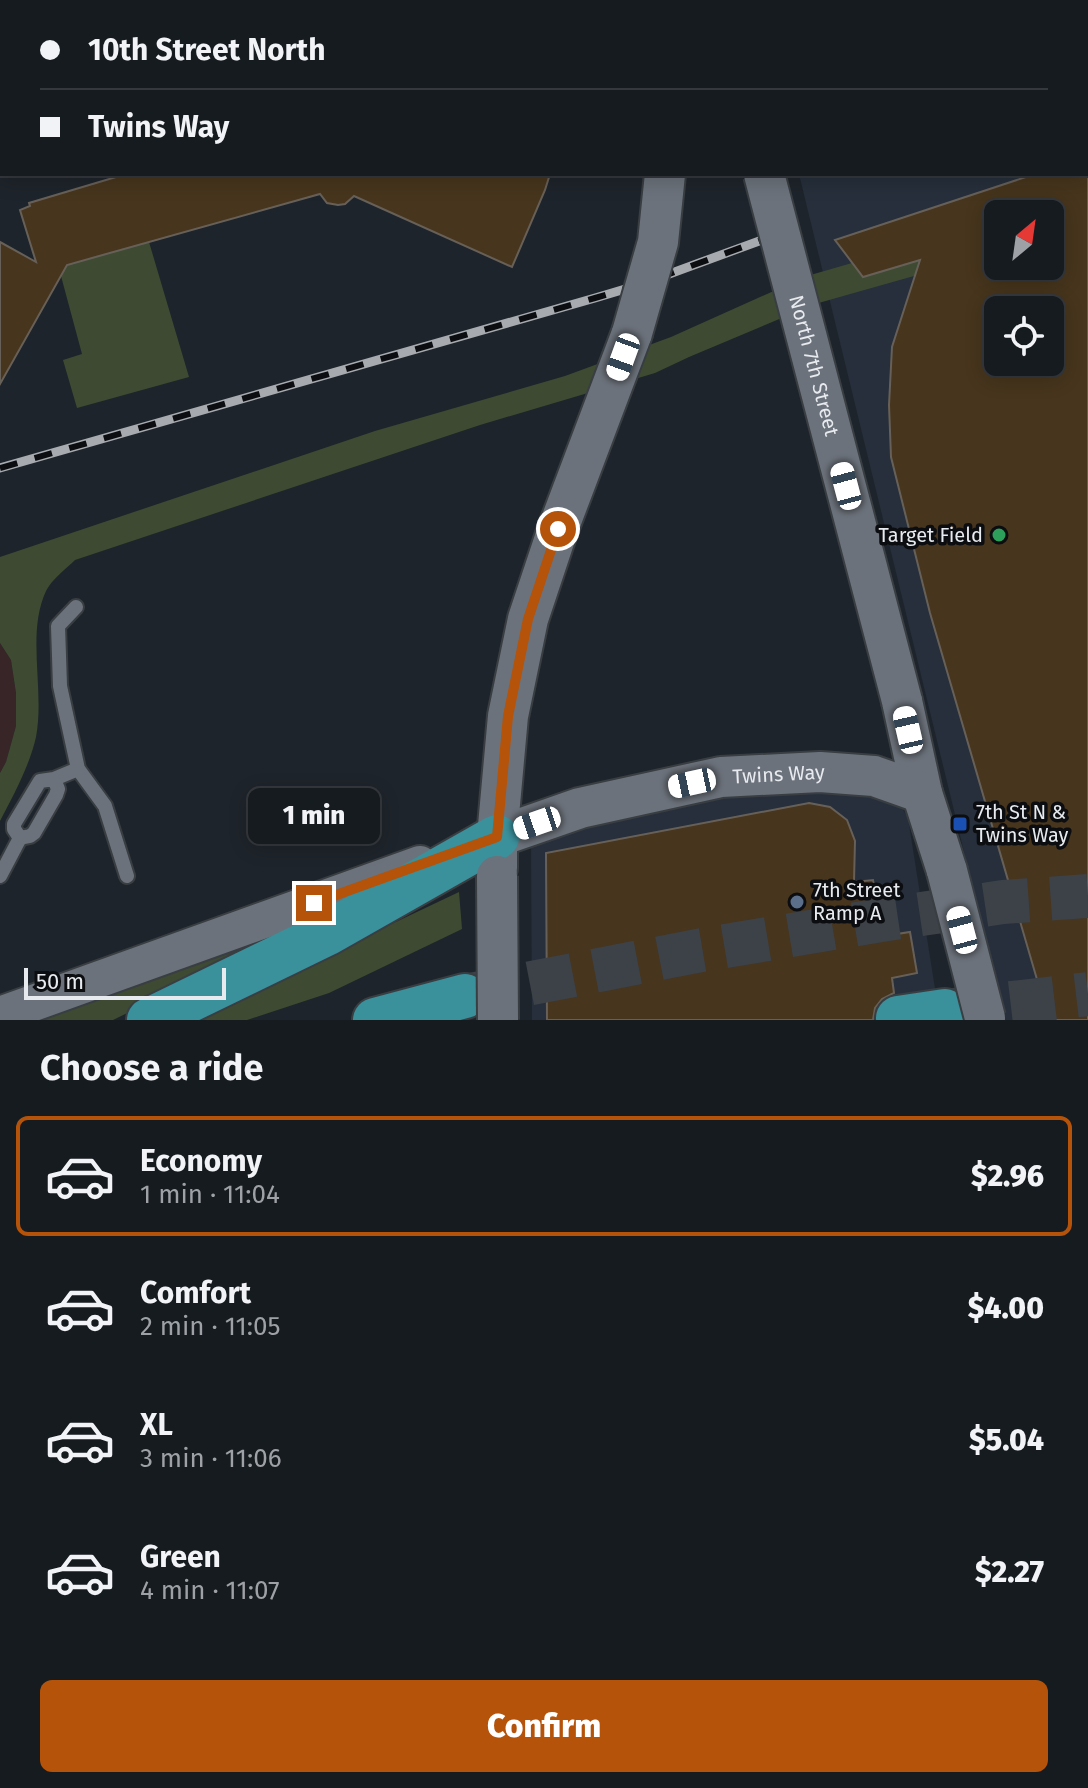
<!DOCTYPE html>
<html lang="en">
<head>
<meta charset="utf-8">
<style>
	:root { --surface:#161b20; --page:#23282d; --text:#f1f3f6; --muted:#9ea1a5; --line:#35393e; --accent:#b45309 }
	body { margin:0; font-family:"Fira Sans",sans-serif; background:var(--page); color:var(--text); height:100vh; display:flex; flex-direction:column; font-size:30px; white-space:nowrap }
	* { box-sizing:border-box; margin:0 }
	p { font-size:26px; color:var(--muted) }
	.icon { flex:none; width:44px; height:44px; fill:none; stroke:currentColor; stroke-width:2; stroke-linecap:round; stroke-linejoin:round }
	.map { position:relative; height:1020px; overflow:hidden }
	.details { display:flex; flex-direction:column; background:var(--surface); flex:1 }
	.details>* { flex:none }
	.top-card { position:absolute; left:0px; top:0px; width:1088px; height:176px; box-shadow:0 4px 20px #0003,0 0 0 2px var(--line); display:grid; align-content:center; height:176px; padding:0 40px; background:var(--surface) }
	.needle { width:52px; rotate:29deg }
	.fabs { position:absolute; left:984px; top:200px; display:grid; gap:16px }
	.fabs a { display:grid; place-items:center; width:80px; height:80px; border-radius:12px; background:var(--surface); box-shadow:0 4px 20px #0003,0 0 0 2px var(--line); font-size:40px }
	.scale { position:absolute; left:24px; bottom:20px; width:202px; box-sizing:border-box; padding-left:8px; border:4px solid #e7eaef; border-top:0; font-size:22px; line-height:28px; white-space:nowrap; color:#e7eaef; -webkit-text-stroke:6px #0b0d10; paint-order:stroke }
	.end { position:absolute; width:36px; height:36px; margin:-18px; border:10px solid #b45309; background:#fff; box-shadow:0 0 0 4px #fff }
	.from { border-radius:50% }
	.bubble { position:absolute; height:56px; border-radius:12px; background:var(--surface); box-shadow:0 4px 20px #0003,0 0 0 2px var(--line); font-size:26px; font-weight:800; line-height:56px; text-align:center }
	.car { position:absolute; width:24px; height:48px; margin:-24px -12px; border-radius:10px; box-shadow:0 0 6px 2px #0007; background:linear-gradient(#fff 24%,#345 0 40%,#fff 0 76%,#345 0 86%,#fff 0) }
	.top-card b { display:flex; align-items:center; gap:28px; height:76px; font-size:30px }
	.top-card b+b { border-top:2px solid var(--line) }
	.top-card i { width:20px; height:20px; background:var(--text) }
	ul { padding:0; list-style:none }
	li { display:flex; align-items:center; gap:24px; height:120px; margin:0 16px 12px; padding:0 24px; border:4px solid transparent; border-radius:12px }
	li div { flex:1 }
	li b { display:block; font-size:30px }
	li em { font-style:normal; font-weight:800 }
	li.on { border-color:var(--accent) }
	li>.icon { width:72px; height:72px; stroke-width:1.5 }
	h2 { padding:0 40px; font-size:36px; line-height:96px }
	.action { display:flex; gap:16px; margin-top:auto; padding:16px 40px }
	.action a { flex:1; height:92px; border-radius:12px; background:var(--accent); color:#fff; font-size:32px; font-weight:800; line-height:92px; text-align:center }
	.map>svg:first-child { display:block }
	.built { fill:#262f3b; fill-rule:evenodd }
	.industrial { fill:#382527 }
	.green { fill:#3e4b32; fill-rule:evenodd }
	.building { fill:#47351d; stroke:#676058; stroke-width:2; fill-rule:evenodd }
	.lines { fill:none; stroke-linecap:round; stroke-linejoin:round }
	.motorway-tunnel { stroke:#3c4248; stroke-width:44; stroke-dasharray:44 22; stroke-linecap:butt }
	.service-casing { stroke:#393e43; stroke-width:18 }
	.tertiary-casing { stroke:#393e43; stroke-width:40 }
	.secondary-casing { stroke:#393e43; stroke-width:44 }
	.motorway-casing { stroke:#393e43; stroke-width:48 }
	.service { stroke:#6c727b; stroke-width:14 }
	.tertiary { stroke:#6c727b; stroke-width:36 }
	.secondary { stroke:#6c727b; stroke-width:40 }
	.motorway { stroke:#3a909b; stroke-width:44 }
	.rail-casing { stroke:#a7abb0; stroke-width:9 }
	.rail { stroke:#0b0d10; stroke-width:6; stroke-dasharray:18; stroke-linecap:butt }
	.secondary-bridge-casing { stroke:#393e43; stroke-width:44; stroke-linecap:butt }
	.secondary-bridge { stroke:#6c727b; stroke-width:40 }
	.route { stroke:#b45309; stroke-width:10 }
	.leisure-dot { fill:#2e9e5b; stroke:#0b0d10; stroke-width:3 }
	.transit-dot { fill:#1a4fb4; stroke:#0b0d10; stroke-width:3 }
	.service-dot { fill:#5c6f8a; stroke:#0b0d10; stroke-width:3 }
	.labels { text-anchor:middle; stroke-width:7; stroke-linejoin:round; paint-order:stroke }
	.street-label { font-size:20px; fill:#e7eaef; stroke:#0b0d10 }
	.poi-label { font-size:20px; fill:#e7eaef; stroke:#0b0d10; text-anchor:start }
</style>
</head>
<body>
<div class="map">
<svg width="1088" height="1020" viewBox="0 0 1088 1020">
	<rect width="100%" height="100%" fill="#1e242b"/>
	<g class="built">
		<path d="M1088,73V1020H1005L799,174H1086V74ZM998,214H1050V266H998ZM998,310H1050V362H998Z"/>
		<path d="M833,775L895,796L908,818L940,1020H532L531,841L537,833Z"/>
	</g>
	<g class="industrial">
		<path d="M0,0H257L256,2H2V117L0,118Z"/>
		<path d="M762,0H1088V73L1086,74V2H762Z"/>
		<path d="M0,643L11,660L16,693V726L6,762L0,773Z"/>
	</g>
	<g class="green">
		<path d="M1088,158V1020H1052L1043,1000L930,613L891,457L889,405L892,347L908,296L921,274L815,304L689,357L655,373L480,425L75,560C66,569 51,580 46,591C26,634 45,690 36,737C29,767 14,794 0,821V773L6,762L16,726V693L11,660L0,643V557L375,431L565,376L671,337L807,276L852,263L835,240L1035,174H1086V159ZM998,214H1050V266H998ZM998,310H1050V362H998Z"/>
		<path d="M149,242L189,377L77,408L63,360L82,354L61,276L60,267Z"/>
		<path d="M459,892L462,929L329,993L247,1020H189Z"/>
		<path d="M295,922L299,929L113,1020H19Z"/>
	</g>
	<g class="building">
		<path d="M126,174H550L545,190L512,267L354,196L345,204L338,205L327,203L320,194L67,265L0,384V242L36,262L20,210L30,206L29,203Z"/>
		<path d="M1035,174H1088V1020H1052L1043,1000L930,613L891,457L889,405L892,347L920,260L863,277L835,240ZM998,214H1050V266H998ZM998,310H1050V362H998Z"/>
		<path d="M809,803L830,807L847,820L855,841L854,882L873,880L884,936L910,932L917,973L892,978L894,993L882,999L875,1008L873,1020H547L546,853Z"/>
	</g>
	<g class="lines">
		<g class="motorway-tunnel">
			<path d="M465,996L702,950L881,920L1003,902L1088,896"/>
			<path d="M945,1011L1088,994"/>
		</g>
		<defs>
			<g id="service">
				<path d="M76,607L58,626L60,686L78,769L105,806L127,876"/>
				<path d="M54,779L58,789L56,795L34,833L30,836L20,838L14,829V824L40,781L54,779L78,769"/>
				<path d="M0,876L20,838"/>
			</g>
			<path id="tertiary" d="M0,1015L420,864"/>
			<g id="secondary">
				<path d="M663,0V2"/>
				<path d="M718,0L719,2"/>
				<path d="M902,701L922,793L947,871"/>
				<path id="s1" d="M497,837L580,808L721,777L820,772L874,776L922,793"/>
				<path d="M497,868V837L508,716L528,619L558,529L632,333"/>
			</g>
			<g id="motorway">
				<path d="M898,1018L945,1011"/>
				<path d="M149,1020L326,934L497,837"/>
				<path d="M375,1020L465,996"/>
			</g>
		</defs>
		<use href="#service" class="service-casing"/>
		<use href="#tertiary" class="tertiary-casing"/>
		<use href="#secondary" class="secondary-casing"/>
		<use href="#motorway" class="motorway-casing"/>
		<use href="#service" class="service"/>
		<use href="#tertiary" class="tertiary"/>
		<use href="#secondary" class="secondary"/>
		<use href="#motorway" class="motorway"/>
		<defs>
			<path id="rail" d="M0,468L595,298L642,284L789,230"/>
		</defs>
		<use href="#rail" class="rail-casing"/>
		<use href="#rail" class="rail"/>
		<defs>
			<g id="secondary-bridge">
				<path id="s2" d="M764,174L902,701"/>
				<path d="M632,333L658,242L665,174"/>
				<path d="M947,871L985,1018"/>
				<path d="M497,876L498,1020"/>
			</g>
		</defs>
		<use href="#secondary-bridge" class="secondary-bridge-casing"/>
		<use href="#secondary-bridge" class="secondary-bridge"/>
	</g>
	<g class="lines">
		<path class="route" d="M314,903L497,837L508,716L528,619L558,529"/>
	</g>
	<circle class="leisure-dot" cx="999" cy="535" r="8"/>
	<rect class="transit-dot" x="952" y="816" width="16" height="16" rx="4"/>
	<circle class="service-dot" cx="797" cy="902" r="8"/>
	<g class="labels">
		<g class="street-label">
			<text dy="7" stroke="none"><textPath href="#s2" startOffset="198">North 7th Street</textPath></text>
			<text dy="7" stroke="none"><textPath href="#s1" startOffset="290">Twins Way</textPath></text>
		</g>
		<g class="poi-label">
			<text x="983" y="542" text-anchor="end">Target Field</text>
			<text x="976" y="819">7th St N &amp;<tspan x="976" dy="23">Twins Way</tspan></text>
			<text x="813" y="897">7th Street<tspan x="813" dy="23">Ramp A</tspan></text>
		</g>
	</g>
</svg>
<div class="fabs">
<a><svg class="needle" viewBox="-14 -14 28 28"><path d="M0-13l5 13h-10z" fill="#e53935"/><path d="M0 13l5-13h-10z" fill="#9ea1a5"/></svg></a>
<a><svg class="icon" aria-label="locate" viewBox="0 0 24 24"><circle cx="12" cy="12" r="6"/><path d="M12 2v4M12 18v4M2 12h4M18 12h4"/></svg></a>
</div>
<div class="scale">50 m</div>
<i class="end from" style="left:558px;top:529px"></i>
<i class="end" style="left:314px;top:903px"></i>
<div class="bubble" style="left:248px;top:788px;width:132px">1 min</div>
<i class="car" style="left:623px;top:357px;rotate:200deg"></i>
<i class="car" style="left:846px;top:486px;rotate:345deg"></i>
<i class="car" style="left:908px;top:730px;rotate:347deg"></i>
<i class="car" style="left:692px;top:783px;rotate:258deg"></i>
<i class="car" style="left:537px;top:823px;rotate:251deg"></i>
<i class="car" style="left:962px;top:930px;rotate:345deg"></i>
<div class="top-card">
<b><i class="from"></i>10th Street North</b>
<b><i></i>Twins Way</b>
</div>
</div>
<section class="details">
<h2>Choose a ride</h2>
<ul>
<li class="on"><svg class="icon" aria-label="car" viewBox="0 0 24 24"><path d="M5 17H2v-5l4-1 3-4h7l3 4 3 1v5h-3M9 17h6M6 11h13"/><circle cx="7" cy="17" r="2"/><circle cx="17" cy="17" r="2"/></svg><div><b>Economy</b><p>1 min · 11:04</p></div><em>$2.96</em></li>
<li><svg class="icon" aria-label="car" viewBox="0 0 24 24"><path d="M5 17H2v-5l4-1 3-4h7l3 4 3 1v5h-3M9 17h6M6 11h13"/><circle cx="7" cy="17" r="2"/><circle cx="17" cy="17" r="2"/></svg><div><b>Comfort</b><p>2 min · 11:05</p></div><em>$4.00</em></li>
<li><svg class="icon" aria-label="car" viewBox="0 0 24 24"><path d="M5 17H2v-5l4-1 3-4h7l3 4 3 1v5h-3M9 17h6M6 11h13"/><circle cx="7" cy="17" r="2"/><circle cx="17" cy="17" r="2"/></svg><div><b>XL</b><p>3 min · 11:06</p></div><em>$5.04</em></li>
<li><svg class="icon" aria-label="car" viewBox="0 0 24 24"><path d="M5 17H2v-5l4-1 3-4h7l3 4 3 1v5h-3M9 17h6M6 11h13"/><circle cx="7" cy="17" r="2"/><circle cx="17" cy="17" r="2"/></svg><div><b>Green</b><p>4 min · 11:07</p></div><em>$2.27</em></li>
</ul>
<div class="action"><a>Confirm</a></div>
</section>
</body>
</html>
